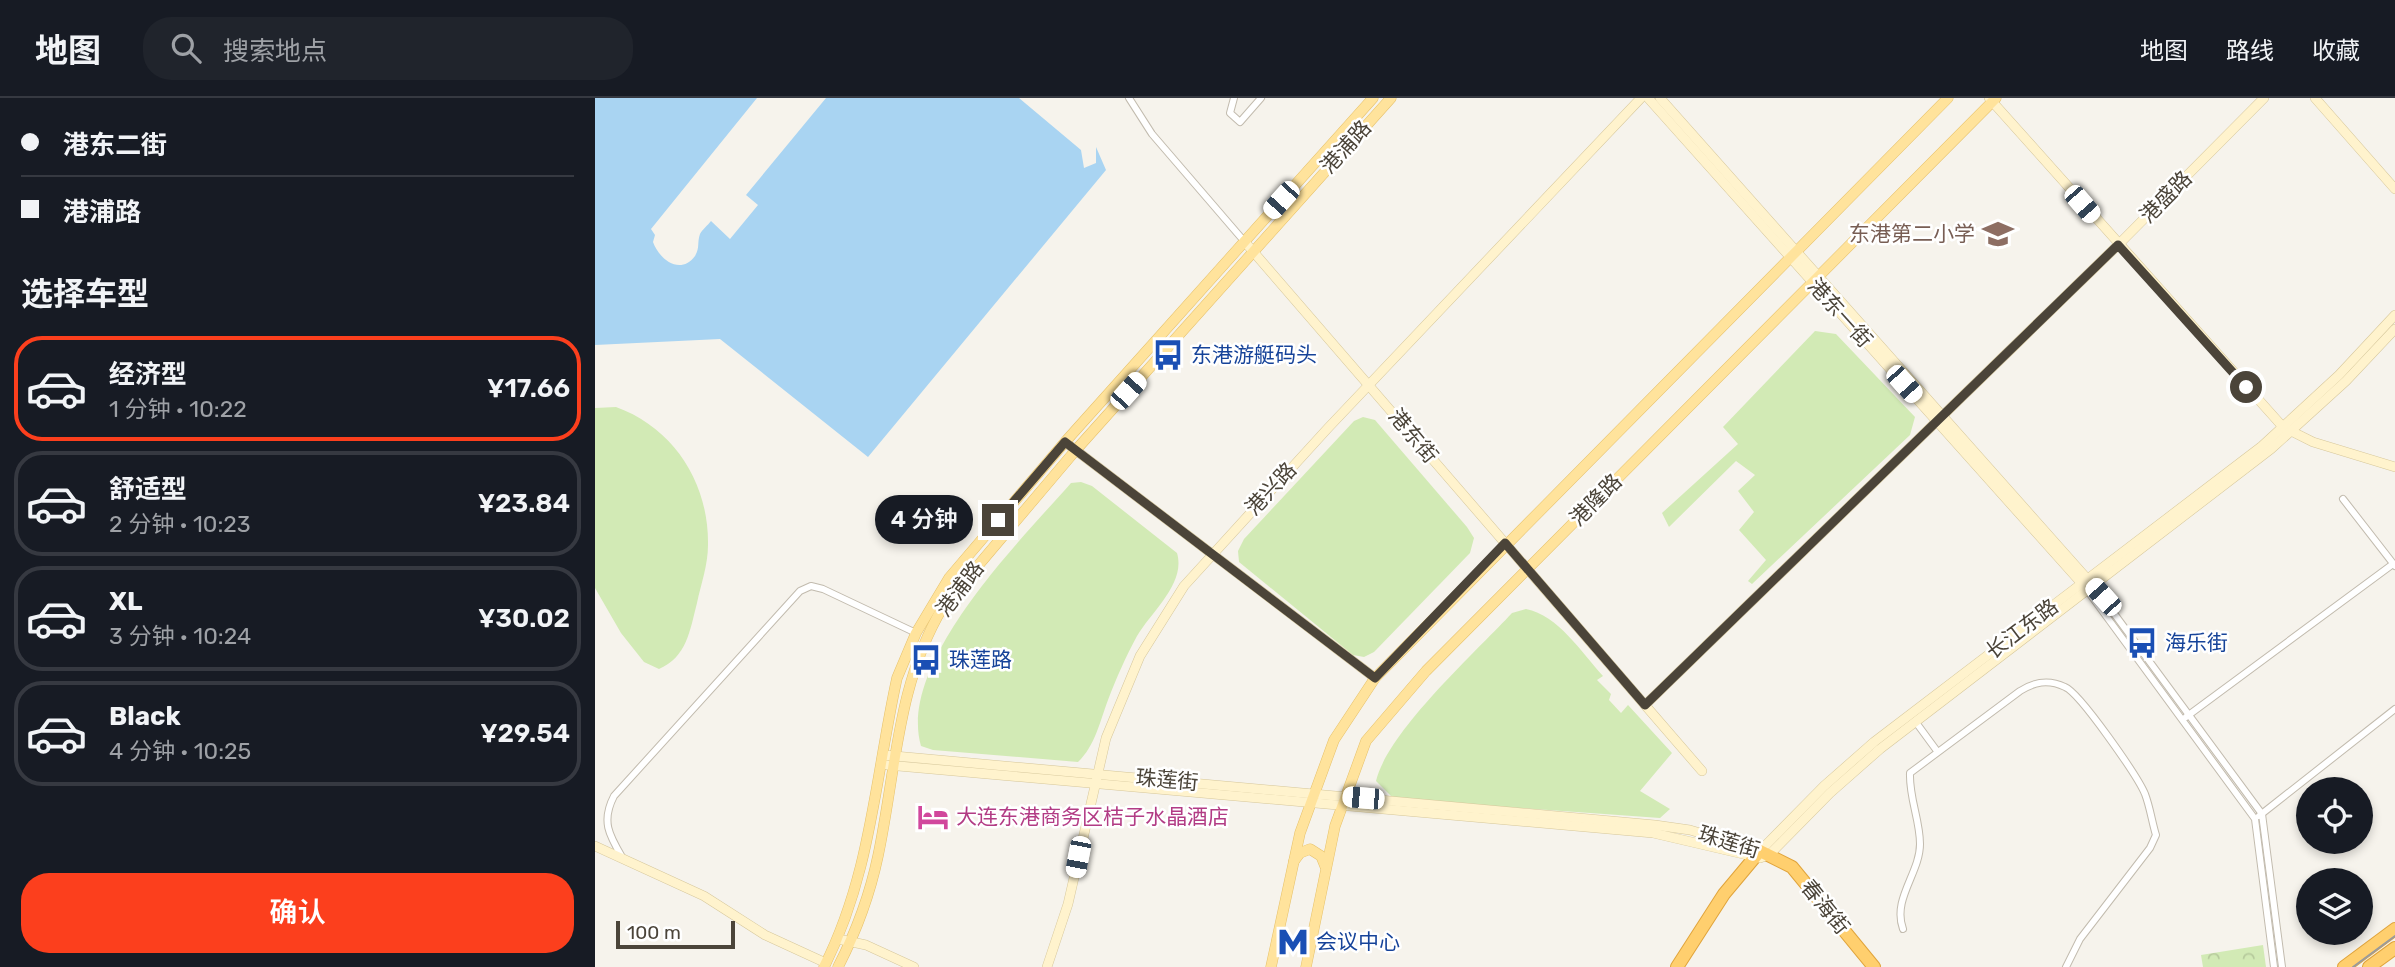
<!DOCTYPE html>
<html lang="zh">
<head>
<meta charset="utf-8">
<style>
	:root { --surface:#171b24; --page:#20242c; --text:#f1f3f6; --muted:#9ea1a6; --line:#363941; --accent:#fc3f1d }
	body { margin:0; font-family:Rubik,"Noto Sans SC",sans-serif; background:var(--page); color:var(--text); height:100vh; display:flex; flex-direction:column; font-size:26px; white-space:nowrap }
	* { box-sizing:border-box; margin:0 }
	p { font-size:23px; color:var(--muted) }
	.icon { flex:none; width:38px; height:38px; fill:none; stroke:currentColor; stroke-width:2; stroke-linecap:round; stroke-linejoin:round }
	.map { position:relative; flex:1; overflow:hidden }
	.side { display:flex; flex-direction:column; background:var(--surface); width:595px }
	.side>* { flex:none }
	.top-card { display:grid; align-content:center; height:154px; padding:0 21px; background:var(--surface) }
	.buttons { position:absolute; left:1701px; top:679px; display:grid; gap:14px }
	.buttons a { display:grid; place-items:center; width:77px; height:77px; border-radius:50%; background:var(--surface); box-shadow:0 4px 10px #0003; font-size:35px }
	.scale { position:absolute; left:21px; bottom:18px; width:119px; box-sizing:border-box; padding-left:7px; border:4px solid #4b4439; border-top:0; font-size:19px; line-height:24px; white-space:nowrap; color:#4b4439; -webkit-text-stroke:5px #fff; paint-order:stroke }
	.end { position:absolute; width:32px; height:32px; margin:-16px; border:9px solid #4b4439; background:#fff; box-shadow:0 0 0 4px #fff }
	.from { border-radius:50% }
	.bubble { position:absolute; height:49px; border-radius:24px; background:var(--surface); box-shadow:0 4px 10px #0003; font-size:23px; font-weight:600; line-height:49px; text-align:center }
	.car { position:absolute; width:21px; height:42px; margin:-21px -10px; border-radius:9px; box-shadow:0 0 5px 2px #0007; background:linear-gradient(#fff 24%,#345 0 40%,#fff 0 76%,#345 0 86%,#fff 0) }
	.top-card b { display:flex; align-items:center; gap:24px; height:66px; font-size:26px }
	.top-card b+b { border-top:2px solid var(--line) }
	.top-card i { width:18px; height:18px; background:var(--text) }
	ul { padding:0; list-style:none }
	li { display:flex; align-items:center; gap:21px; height:105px; margin:0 14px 10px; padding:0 7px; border:4px solid var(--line); border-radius:28px }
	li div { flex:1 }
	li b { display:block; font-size:26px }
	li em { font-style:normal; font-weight:600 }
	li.current { border-color:var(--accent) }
	li>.icon { width:63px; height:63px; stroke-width:1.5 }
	h2 { padding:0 21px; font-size:32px; line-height:84px }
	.primary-button { display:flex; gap:14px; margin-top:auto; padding:14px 21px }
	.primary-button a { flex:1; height:80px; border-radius:28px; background:var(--accent); color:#fff; font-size:28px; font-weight:600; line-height:80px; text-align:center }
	header { display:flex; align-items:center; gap:42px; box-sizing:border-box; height:98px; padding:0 35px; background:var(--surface); border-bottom:2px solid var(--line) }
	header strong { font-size:33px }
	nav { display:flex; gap:38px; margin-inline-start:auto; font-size:24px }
	.search { width:490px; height:63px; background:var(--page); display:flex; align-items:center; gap:18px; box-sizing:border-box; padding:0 24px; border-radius:28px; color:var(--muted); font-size:26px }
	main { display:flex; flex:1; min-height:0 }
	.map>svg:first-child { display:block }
	.grass { fill:#d2eab5 }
	.park { fill:url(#park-crowns) }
	.water { fill:#a9d4f2 }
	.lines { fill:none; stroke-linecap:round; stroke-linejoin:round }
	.street-casing { stroke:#c2bbae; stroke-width:8 }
	.secondary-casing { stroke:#d6c79b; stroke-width:10 }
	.primary-casing { stroke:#e6c16a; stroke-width:11 }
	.highway-casing { stroke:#e0a43c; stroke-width:14 }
	.street { stroke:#fff; stroke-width:6 }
	.secondary { stroke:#fff3cd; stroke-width:9 }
	.primary { stroke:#ffe39c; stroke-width:10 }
	.highway { stroke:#ffcf6e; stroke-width:12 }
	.tram { stroke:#9a9a9a; stroke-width:2 }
	.route { stroke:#4b4439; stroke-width:9 }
	.labels { text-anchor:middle; stroke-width:5; stroke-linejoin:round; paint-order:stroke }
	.street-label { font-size:21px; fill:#4b4439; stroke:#fff }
	.education-label { font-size:21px; fill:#785e54; stroke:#fff; text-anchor:end }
	.transit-label { font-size:21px; fill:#164399; stroke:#fff; text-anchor:start }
	.hotel-label { font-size:21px; fill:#b23c85; stroke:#fff; text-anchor:start }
</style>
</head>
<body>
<header>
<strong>地图</strong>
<div class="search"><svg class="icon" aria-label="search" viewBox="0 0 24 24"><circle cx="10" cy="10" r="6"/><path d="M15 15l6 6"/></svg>搜索地点</div>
<nav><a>地图</a><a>路线</a><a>收藏</a></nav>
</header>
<main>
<section class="side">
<div class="top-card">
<b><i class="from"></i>港东二街</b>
<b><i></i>港浦路</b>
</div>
<h2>选择车型</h2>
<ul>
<li class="current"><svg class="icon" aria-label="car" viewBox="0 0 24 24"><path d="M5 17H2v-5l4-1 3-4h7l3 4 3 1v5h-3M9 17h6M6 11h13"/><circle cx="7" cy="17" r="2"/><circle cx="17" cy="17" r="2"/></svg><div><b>经济型</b><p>1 分钟 · 10:22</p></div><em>¥17.66</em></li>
<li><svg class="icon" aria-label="car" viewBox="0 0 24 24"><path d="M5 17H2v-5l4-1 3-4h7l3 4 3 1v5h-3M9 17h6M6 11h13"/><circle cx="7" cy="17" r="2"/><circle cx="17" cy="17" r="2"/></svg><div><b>舒适型</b><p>2 分钟 · 10:23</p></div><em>¥23.84</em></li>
<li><svg class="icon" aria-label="car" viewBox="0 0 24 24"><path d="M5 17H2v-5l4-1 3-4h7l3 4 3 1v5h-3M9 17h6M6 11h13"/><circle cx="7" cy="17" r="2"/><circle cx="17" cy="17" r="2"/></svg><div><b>XL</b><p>3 分钟 · 10:24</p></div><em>¥30.02</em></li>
<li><svg class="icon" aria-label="car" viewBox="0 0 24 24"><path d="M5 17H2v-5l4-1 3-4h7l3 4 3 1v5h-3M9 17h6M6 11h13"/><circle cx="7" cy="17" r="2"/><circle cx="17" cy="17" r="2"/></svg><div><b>Black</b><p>4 分钟 · 10:25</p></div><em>¥29.54</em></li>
</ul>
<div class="primary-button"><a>确认</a></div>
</section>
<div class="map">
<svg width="1800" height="869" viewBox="0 0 1800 869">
	<defs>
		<pattern id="park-crowns" width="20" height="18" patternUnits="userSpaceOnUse" patternTransform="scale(1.75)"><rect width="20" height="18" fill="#d2eab5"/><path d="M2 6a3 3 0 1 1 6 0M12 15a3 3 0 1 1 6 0" fill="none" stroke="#b6ca9c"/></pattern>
	</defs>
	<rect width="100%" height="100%" fill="#f6f3ec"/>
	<g class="grass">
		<path d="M1220,233L1241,236L1320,319L1315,337L1157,486L1153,483L1171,462L1144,432L1159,414L1143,393L1160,377L1141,363L1074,429L1067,415L1143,346L1128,329Z"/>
		<path d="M21,309C79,330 114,385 113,447C113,467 106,486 102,505C95,532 92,559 64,571L49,564L26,535L0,490V310Z"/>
		<path d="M768,319L780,322L872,429L879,440L875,455L779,554L769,559L758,557L644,464L643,453L649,441L759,323Z"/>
		<path d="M486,384L497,388L582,455C591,485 557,513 542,538C531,558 521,581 513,602C505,623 500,648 483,664L338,652L326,648C302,565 425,443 476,385Z"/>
		<path d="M931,511C963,517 987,555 1008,578L1002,582L1016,596L1014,602L1026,615L1033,607L1077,655L1045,693L1075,711L1065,720L799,701L781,683C793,633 881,554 917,515Z"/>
	</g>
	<path class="park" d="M1668,847L1671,869H1608L1606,857Z"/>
	<path class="water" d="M0,0H162L56,131L60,137L58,144C64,161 85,178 100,158C105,150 102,144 105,136C107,132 113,127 116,123L135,141L163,107L151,97L231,0H424L486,52L489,70L501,65V49L511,72L273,359L125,241L0,247Z"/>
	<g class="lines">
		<defs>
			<g id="street">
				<path d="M534,0L557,36L649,143"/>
				<path d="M639,0L635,15L645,24L666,0"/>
				<path d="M1748,401L1800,468"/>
				<path d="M1498,487L1667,716L1687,869"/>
				<path d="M1492,492L1660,721L1679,869"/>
				<path d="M1591,619L1798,466"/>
				<path d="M1320,623L1342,653"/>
				<path d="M1664,718L1800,611"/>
				<path d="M27,759C14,737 6,723 19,698L205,493L216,488L228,491L321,535"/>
				<path d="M1308,831C1297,801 1325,775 1325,746C1325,722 1314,700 1315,675L1425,593C1439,584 1453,581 1470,589C1485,595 1543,679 1550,696C1555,709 1557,724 1561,737L1555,750L1485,841L1471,869"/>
			</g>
			<g id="secondary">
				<path d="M1053,0L1489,488"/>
				<path d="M1065,0L1495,484"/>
				<path d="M1394,0L1688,329L1718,344L1800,369"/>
				<path d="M1720,0L1800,91"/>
				<path d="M649,143L1107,673"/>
				<path d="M470,344L780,580"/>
				<path d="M1050,607L1523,147L1669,0"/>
				<path d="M287,661L289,657L1060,727L1095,732L1165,753L1229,688L1279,644L1667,348L1744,277L1800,217"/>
				<path d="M292,667L1058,735L1165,760L1175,756L1235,695L1285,651L1676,351L1751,283L1800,231"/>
				<path d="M0,748L109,798L170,837L231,865"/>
				<path d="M243,841L271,847L319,869"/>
				<path d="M452,869L473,806L511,640L545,558L589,488L733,330L1046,0"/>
			</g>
			<g id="primary">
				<path d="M699,763L705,755L715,751L726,758L730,768"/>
				<path d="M229,869C276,776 280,680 302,580L321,535L354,480L470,344L778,0"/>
				<path d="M243,869C261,834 275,796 283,758C301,673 302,585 348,509L480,353L796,0"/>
				<path d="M676,869L705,735L739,642L780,580L1353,0"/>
				<path d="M711,869L740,728L771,643L831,573L1401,0"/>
			</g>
			<g id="highway">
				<path d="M1082,869L1129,796L1165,753L1197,769L1279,869"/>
				<path d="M1749,869L1800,831"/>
				<path d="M1774,869L1800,850"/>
			</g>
		</defs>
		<use href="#street" class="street-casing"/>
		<use href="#secondary" class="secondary-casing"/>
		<use href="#primary" class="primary-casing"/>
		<use href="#highway" class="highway-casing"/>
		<use href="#street" class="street"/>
		<use href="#secondary" class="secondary"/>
		<use href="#primary" class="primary"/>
		<use href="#highway" class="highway"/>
		<path class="tram" d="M1758,869L1800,838"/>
	</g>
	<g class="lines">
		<path class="route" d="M403,422L470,344L780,580L910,445L1050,607L1523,147L1651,289"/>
	</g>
	<defs>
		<symbol id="school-bare" viewBox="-9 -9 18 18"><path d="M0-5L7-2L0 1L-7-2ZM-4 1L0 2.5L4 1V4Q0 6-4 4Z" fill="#8d6e63" stroke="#fff" stroke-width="2.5" paint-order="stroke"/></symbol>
		<symbol id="bus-bare" viewBox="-9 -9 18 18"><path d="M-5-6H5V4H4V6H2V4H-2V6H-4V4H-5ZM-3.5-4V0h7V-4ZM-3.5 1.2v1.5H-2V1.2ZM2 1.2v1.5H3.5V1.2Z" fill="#1a4fb4" stroke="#fff" stroke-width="2.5" paint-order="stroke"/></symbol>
		<symbol id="hotel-bare" viewBox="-9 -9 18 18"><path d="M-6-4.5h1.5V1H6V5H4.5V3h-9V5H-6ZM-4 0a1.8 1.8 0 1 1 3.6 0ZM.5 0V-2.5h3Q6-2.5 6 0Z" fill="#d1479c" stroke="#fff" stroke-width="2.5" paint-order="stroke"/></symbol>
		<symbol id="metro-bare" viewBox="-9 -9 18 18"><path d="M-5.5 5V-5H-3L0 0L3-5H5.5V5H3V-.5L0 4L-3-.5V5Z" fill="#1a4fb4" stroke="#fff" stroke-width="2.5" paint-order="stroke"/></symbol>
	</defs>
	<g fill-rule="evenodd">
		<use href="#school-bare" x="1381" y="114" width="44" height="44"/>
		<use href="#bus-bare" x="551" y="235" width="44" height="44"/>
		<use href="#bus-bare" x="1525" y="523" width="44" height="44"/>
		<use href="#bus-bare" x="309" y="540" width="44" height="44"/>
		<use href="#hotel-bare" x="316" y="697" width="44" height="44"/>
		<use href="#metro-bare" x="676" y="822" width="44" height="44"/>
	</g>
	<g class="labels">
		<g class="street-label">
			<text transform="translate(751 49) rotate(-48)" y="7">港浦路</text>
			<text transform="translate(1571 99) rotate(-45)" y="7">港盛路</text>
			<text transform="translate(1245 215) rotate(48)" y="7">港东一街</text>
			<text transform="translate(818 338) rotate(50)" y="7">港东街</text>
			<text transform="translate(676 391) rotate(-47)" y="7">港兴路</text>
			<text transform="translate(1001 402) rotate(-45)" y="7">港隆路</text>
			<text transform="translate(365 491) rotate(-53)" y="7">港浦路</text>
			<text transform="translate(1427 531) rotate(-37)" y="7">长江东路</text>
			<text transform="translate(572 682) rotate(5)" y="7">珠莲街</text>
			<text transform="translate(1134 744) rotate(17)" y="7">珠莲街</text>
			<text transform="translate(1230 809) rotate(51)" y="7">春海街</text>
		</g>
		<g class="education-label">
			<text x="1380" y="143">东港第二小学</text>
		</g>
		<g class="transit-label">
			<text x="596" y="264">东港游艇码头</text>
			<text x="1570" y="552">海乐街</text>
			<text x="354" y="569">珠莲路</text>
			<text x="721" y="851">会议中心</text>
		</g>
		<g class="hotel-label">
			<text x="361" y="726">大连东港商务区桔子水晶酒店</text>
		</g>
	</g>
</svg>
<div class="buttons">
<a><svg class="icon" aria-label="locate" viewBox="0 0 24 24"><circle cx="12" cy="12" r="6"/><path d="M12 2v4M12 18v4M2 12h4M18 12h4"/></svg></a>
<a><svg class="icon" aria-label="layers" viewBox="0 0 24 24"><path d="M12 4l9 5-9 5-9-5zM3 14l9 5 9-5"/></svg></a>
</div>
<div class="scale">100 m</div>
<i class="end from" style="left:1651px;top:289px"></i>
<i class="end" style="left:403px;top:422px"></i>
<div class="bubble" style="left:280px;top:397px;width:98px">4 分钟</div>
<i class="car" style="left:686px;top:102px;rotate:222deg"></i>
<i class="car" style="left:1487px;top:106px;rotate:139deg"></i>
<i class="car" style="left:1309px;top:286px;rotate:138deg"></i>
<i class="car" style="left:533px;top:293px;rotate:42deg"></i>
<i class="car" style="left:1508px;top:499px;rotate:318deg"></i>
<i class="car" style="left:768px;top:700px;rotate:275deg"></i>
<i class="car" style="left:483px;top:759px;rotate:191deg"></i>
</div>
</main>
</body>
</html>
